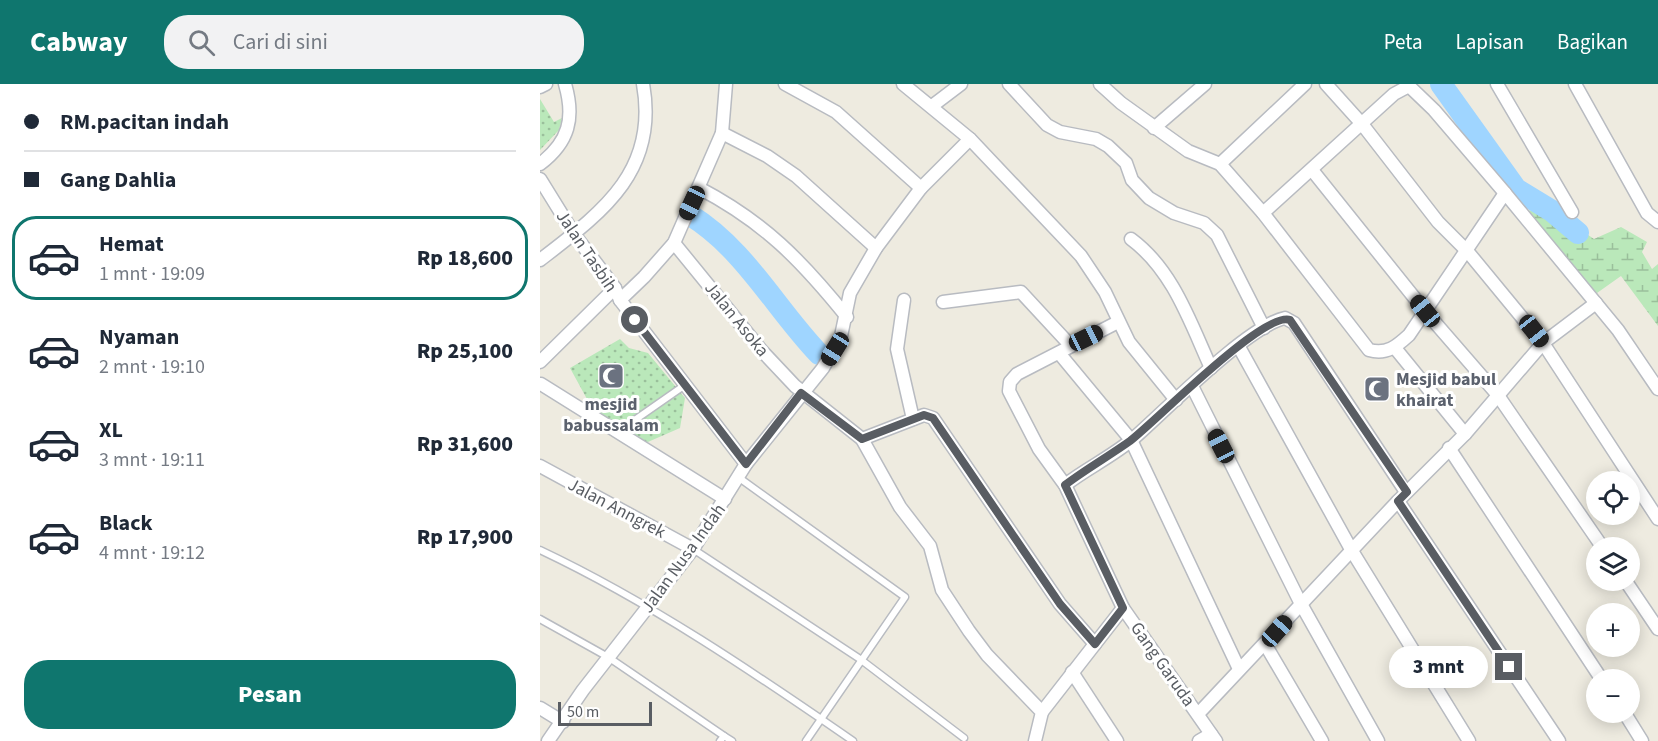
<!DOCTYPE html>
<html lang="id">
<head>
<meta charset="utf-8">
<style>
	:root { --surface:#fff; --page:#f2f2f3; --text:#1f2937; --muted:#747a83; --line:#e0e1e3; --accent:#0f766e }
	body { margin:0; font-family:"Source Sans 3",sans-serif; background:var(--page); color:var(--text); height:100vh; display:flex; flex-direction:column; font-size:22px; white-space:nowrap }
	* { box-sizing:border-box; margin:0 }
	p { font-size:20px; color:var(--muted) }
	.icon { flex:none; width:33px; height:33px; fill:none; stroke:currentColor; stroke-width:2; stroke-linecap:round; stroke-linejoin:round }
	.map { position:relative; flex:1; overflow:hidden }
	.drawer { display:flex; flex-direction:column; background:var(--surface); width:540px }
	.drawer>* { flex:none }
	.top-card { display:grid; align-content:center; height:132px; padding:0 24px; background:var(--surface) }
	.controls { position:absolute; left:1046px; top:387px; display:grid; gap:12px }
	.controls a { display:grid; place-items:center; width:54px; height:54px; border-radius:50%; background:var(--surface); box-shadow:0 3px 15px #0003; font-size:30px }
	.scale { position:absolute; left:18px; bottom:15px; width:94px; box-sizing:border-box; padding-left:6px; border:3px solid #595d63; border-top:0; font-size:16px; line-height:21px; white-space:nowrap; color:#595d63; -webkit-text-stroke:4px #fff; paint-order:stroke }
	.end { position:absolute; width:27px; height:27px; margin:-14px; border:8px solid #595d63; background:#fff; box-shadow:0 0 0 3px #fff }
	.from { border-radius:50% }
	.bubble { position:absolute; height:42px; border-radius:21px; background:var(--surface); box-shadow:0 3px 15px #0003; font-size:20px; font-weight:800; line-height:42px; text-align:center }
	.car { position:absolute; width:18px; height:36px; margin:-18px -9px; border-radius:8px; box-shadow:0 0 4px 2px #0007; background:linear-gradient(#222 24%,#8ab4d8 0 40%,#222 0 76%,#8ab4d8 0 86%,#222 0) }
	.top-card b { display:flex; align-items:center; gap:21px; height:57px; font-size:22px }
	.top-card b+b { border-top:2px solid var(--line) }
	.top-card i { width:15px; height:15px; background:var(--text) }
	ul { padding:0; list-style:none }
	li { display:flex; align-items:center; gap:18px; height:84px; margin:0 12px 9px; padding:0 12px; border:3px solid transparent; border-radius:24px }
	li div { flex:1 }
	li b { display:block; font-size:22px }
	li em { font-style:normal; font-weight:800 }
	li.active { border-color:var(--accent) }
	li>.icon { width:54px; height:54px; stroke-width:1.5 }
	.action { display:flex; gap:12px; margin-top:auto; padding:12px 24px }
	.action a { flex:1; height:69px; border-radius:24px; background:var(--accent); color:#fff; font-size:24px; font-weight:800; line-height:69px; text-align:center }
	header { display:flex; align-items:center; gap:36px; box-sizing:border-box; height:84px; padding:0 30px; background:var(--accent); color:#fff }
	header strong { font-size:28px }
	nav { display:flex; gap:33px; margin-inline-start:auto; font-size:21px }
	.search { width:420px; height:54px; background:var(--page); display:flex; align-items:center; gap:15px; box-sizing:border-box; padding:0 21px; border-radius:24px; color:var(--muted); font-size:22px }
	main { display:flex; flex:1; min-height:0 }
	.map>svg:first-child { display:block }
	.wetland { fill:url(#wetland-marsh) }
	.park { fill:url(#park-dots) }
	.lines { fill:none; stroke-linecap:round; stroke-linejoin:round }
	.river { stroke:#9fd5ff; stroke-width:22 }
	.lane-casing { stroke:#b8bbc1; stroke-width:9 }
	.street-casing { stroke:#b8bbc1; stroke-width:15 }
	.lane { stroke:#fff; stroke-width:6 }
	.street { stroke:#fff; stroke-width:12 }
	.route { stroke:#595d63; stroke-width:8 }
	.labels { text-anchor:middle; stroke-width:6; stroke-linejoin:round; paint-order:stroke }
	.street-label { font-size:18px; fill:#595d63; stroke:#fff }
	.worship-label { font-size:18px; font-weight:bold; fill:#5b616d; stroke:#fff; text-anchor:start }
</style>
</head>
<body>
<header>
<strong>Cabway</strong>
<div class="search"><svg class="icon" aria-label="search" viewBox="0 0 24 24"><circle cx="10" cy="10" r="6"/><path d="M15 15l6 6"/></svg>Cari di sini</div>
<nav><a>Peta</a><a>Lapisan</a><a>Bagikan</a></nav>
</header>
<main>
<section class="drawer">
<div class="top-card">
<b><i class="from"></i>RM.pacitan indah</b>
<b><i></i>Gang Dahlia</b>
</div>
<ul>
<li class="active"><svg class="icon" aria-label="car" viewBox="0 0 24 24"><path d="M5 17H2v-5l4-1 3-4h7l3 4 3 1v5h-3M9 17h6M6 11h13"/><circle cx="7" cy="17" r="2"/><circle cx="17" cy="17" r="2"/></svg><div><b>Hemat</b><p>1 mnt · 19:09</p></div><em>Rp 18,600</em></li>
<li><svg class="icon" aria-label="car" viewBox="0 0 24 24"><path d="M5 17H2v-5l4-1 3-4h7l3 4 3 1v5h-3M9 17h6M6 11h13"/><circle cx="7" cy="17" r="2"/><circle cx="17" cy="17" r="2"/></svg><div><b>Nyaman</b><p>2 mnt · 19:10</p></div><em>Rp 25,100</em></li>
<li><svg class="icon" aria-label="car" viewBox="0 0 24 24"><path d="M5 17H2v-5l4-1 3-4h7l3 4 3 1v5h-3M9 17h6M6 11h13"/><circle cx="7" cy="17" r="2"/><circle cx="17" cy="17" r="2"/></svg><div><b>XL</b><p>3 mnt · 19:11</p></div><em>Rp 31,600</em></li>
<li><svg class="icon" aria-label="car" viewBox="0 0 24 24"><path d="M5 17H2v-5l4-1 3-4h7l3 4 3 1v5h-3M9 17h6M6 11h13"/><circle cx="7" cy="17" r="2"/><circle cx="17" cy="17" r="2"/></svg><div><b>Black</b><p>4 mnt · 19:12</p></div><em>Rp 17,900</em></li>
</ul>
<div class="action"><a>Pesan</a></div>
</section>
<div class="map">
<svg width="1118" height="657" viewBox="0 0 1118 657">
	<defs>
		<pattern id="wetland-marsh" width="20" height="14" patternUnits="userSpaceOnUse" patternTransform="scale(1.5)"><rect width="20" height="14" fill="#bae8ba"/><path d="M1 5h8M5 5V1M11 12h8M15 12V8" fill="none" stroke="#9abf9b"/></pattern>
		<pattern id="park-dots" width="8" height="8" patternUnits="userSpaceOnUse" patternTransform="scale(1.5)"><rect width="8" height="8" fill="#bae8ba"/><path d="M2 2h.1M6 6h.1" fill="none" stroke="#9abf9b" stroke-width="1.8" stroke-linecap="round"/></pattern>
	</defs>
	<rect width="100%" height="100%" fill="#eeebe0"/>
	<path class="wetland" d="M983,126L1016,129L1054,155L1081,143L1107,158L1102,168L1112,185L1118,180V242L1081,192L1057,209L1047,202Z"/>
	<g class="park">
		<path d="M0,15L14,38L22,34L19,46L0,66Z"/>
		<path d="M80,255L89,264L108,269L145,314L140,344L101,361L59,337L30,284Z"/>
	</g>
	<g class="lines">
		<g class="river">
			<path d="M901,0L976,105L1012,127L1038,149"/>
			<path d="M150,131C205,165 235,224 279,270"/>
		</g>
		<defs>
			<g id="lane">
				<path d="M79,347L145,301"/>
				<path d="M198,393L365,513L266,657"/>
				<path d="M153,465L320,575L424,654"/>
				<path d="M0,466C110,518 213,588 313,657"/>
				<path d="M0,535L68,573L184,652"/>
				<path d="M180,657L184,652L192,657"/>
			</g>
			<g id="street">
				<path d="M245,0L296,28L381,104"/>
				<path d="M363,0L430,55L541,172L565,208L589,258L636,316"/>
				<path d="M469,0L507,41L520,48L556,55L568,62L586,79L592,96L609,114L634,129L664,139L677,151L724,244"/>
				<path d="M560,0L581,19L648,67L680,80L723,129L829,266C847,271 857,262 869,251L965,109L1078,246L1118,305"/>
				<path d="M786,0L822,40L898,138L928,168L1003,259L1118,435"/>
				<path d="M957,0L1032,128"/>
				<path d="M1035,0L1107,129L1118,138"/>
				<path d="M0,3L6,0"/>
				<path d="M392,22L421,0"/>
				<path d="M614,44L665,0"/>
				<path d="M182,49L227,72L256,92L336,164"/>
				<path d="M0,80C29,58 35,34 25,0"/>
				<path d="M680,80L765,0"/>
				<path d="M772,86L885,227L957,310L1063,464"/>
				<path d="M0,95L34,150L75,204L80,216L206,380"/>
				<path d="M159,104C224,138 261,176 307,233"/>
				<path d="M723,129L854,10L869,2L894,26L965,109"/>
				<path d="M591,155C633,186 650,238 671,284"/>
				<path d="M134,159L222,267L255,302L322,355L360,423L390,462L402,506L429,547L447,571L502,628L495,657"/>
				<path d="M0,176C61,129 119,88 103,0"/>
				<path d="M80,216L104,193L134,159L182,49L186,0"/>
				<path d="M364,216L357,265L373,335"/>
				<path d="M403,218L481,208L530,261"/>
				<path d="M578,238L477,290L470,298L469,307L499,365L525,401L583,524L676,657"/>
				<path d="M699,263L812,467L929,657"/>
				<path d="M855,264L925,350"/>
				<path d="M519,269L591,356L699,585"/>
				<path d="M0,278L75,204"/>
				<path d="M1,300L185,415"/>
				<path d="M652,302L761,520L838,657"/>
				<path d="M322,355L384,331L393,334L520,520L555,560"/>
				<path d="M909,364L1062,596"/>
				<path d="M0,382L153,465"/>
				<path d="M525,401C547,384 573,372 594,354C626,326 708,242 745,234L754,239L866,408"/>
				<path d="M858,417L1019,657"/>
				<path d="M1085,496L1118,545"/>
				<path d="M725,560L782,657"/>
				<path d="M532,588L577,657"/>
				<path d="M0,624L23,638"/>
				<path d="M502,628L583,524"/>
				<path d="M1084,628L1102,657"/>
				<path d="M658,630L858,417L925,350L1003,259L1056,219"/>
				<path d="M8,657L43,606L153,465L206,380L283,284L301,252L310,209L336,164L381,104L430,55"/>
				<path d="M659,657L671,650"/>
			</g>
		</defs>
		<use href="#lane" class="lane-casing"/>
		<use href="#street" class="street-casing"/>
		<use href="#lane" class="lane"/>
		<use href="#street" class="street"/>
	</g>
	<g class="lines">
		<path class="route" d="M95,236L206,380L261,309L322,355L384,331L393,334L520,520L555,560L583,524L525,401C546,385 569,372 590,357C615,338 725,226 750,236L867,408L858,417L969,583"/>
	</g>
	<defs>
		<symbol id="mosque-square" viewBox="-11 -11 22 22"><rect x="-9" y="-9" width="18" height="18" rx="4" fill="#6b7280" stroke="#fff"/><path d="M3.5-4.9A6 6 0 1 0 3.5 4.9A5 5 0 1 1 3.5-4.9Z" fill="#fff"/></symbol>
	</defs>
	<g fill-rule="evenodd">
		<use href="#mosque-square" x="56" y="277" width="30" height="30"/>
		<use href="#mosque-square" x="822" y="290" width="30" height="30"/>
	</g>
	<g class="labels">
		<g class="street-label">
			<text transform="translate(47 167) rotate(56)" y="6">Jalan Tasbih</text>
			<text transform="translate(197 235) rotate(51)" y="6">Jalan Asoka</text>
			<text transform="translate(77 424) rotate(28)" y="6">Jalan Anngrek</text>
			<text transform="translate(143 474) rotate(-54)" y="6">Jalan Nusa Indah</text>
			<text transform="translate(623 580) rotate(55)" y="6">Gang Garuda</text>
		</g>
		<g class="worship-label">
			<text x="856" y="301">Mesjid babul<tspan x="856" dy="21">khairat</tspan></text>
			<text x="71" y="326" text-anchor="middle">mesjid<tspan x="71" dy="21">babussalam</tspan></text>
		</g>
	</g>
</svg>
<div class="controls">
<a><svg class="icon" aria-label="locate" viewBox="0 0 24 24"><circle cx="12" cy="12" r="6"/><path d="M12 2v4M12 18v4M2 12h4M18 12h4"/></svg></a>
<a><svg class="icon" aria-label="layers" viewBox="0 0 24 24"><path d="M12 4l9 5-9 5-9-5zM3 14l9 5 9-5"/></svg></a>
<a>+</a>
<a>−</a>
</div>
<div class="scale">50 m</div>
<i class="end from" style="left:95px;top:236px"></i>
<i class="end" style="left:969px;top:583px"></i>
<div class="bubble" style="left:849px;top:562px;width:99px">3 mnt</div>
<i class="car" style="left:152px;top:119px;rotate:205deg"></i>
<i class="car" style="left:885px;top:227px;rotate:321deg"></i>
<i class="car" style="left:994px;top:247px;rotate:142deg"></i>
<i class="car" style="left:546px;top:254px;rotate:64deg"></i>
<i class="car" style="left:295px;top:265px;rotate:212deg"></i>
<i class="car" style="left:681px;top:362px;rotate:333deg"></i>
<i class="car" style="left:737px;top:547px;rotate:42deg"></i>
</div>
</main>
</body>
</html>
